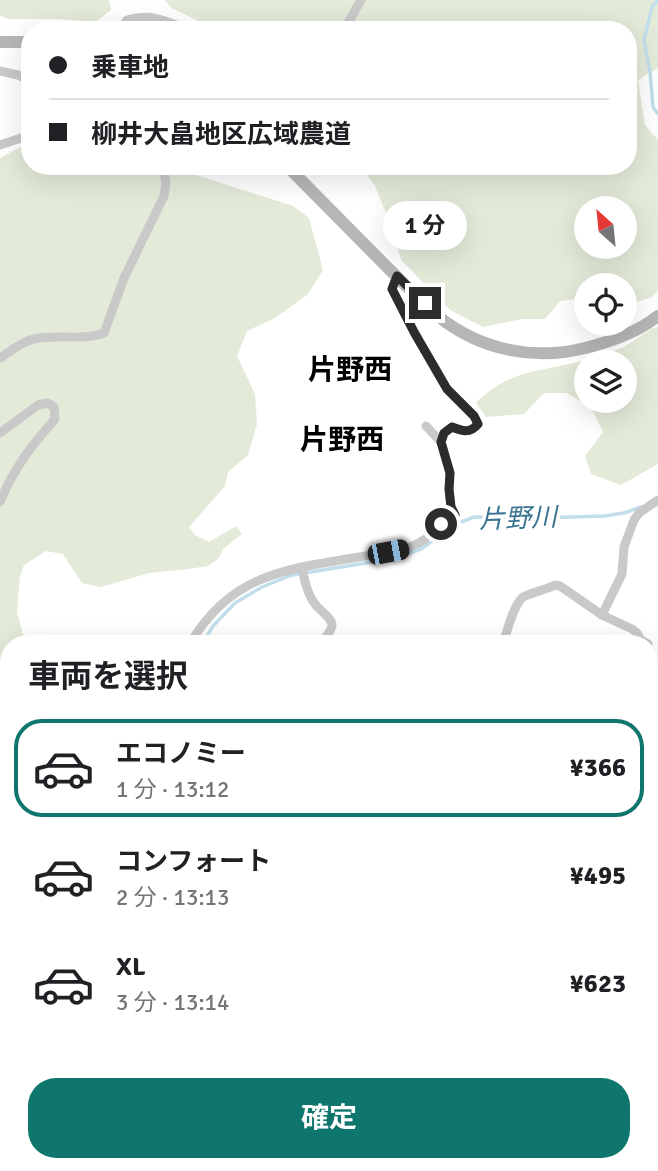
<!DOCTYPE html>
<html lang="ja">
<head>
<meta charset="utf-8">
<style>
	:root { --surface:#fff; --page:#f6f6f6; --text:#202124; --muted:#757577; --line:#e0e0e0; --accent:#0f766e }
	body { margin:0; font-family:Signika,"Noto Sans JP",sans-serif; background:var(--page); color:var(--text); height:100vh; display:flex; flex-direction:column; font-size:26px; white-space:nowrap }
	* { box-sizing:border-box; margin:0 }
	p { font-size:23px; color:var(--muted) }
	.icon { flex:none; width:38px; height:38px; fill:none; stroke:currentColor; stroke-width:2; stroke-linecap:round; stroke-linejoin:round }
	.map { position:relative; flex:1; overflow:hidden }
	.drawer { position:absolute; left:0px; top:635px; width:658px; height:537px; display:flex; flex-direction:column; background:var(--surface); border-radius:28px 28px 0 0; box-shadow:0 7px 28px #0002 }
	.drawer>* { flex:none }
	.guide { position:absolute; left:21px; top:21px; width:616px; height:154px; border-radius:28px; box-shadow:0 7px 28px #0002; display:grid; align-content:center; height:154px; padding:0 28px; background:var(--surface) }
	.needle { width:46px; rotate:333deg }
	.buttons { position:absolute; left:574px; top:196px; display:grid; gap:14px }
	.buttons a { display:grid; place-items:center; width:63px; height:63px; border-radius:50%; background:var(--surface); box-shadow:0 7px 28px #0002; font-size:35px }
	.end { position:absolute; width:32px; height:32px; margin:-16px; border:9px solid #2c2c2c; background:#fff; box-shadow:0 0 0 4px #fff }
	.from { border-radius:50% }
	.bubble { position:absolute; height:49px; border-radius:24px; background:var(--surface); box-shadow:0 7px 28px #0002; font-size:23px; font-weight:700; line-height:49px; text-align:center }
	.car { position:absolute; width:21px; height:42px; margin:-21px -10px; border-radius:9px; box-shadow:0 0 5px 2px #0007; background:linear-gradient(#222 24%,#8ab4d8 0 40%,#222 0 76%,#8ab4d8 0 86%,#222 0) }
	.guide b { display:flex; align-items:center; gap:24px; height:66px; font-size:26px }
	.guide b+b { border-top:2px solid var(--line) }
	.guide i { width:18px; height:18px; background:var(--text) }
	ul { padding:0; list-style:none }
	li { display:flex; align-items:center; gap:21px; height:98px; margin:0 14px 10px; padding:0 14px; border:4px solid transparent; border-radius:28px }
	li div { flex:1 }
	li b { display:block; font-size:26px }
	li em { font-style:normal; font-weight:700 }
	li.current { border-color:var(--accent) }
	li>.icon { width:63px; height:63px; stroke-width:1.5 }
	h2 { padding:0 28px; font-size:32px; line-height:84px }
	.action { display:flex; gap:14px; margin-top:auto; padding:14px 28px }
	.action a { flex:1; height:80px; border-radius:28px; background:var(--accent); color:#fff; font-size:28px; font-weight:700; line-height:80px; text-align:center }
	.map>svg:first-child { display:block }
	.green { fill:#e3ead8; fill-rule:evenodd }
	.lines { fill:none; stroke-linecap:round; stroke-linejoin:round }
	.stream { stroke:#c3deeb; stroke-width:3.5 }
	.street { stroke:#c9c9c9; stroke-width:9 }
	.secondary { stroke:#b6b6b6; stroke-width:12 }
	.route { stroke:#2c2c2c; stroke-width:9 }
	.labels { text-anchor:middle; stroke-width:7; stroke-linejoin:round; paint-order:stroke }
	.water-label { font-size:26px; font-style:italic; fill:#38738f; stroke:#fff }
	.quarter-label { font-size:28px; font-weight:bold; fill:#000; stroke:#fff }
</style>
</head>
<body>
<div class="map">
<svg width="658" height="1171" viewBox="0 0 658 1171">
	<rect width="100%" height="100%" fill="#fff"/>
	<g class="green">
		<path d="M0,0H109L111,10L95,22L59,19H8L0,15Z"/>
		<path d="M165,0H658V68L638,80L645,125L658,140V290L652,297L625,306V285H586V302L579,299L560,301L545,319H522L483,327L450,310L401,260L394,233L375,186L361,166H628V30H332L324,21L294,23L278,30H218L171,8ZM586,208H625V247H586Z"/>
		<path d="M30,142V166H184L190,173L293,206L309,218L323,270L308,294L275,318L247,331L237,356L255,394L257,424L248,455L228,472L225,486L189,527L195,535L209,542L236,526L242,534L223,549L219,558L208,566L188,569L149,573L101,587L82,583L63,554L46,551L24,565L20,576L17,612L23,634L36,644H9V693L0,690V158Z"/>
		<path d="M658,327V464L621,485L591,474L585,456L603,432L590,406L566,393H544L524,414L486,417L476,403C510,368 543,372 585,360C597,356 610,353 621,348C632,343 643,334 653,328ZM586,362H625V401H586Z"/>
	</g>
	<g class="lines">
		<g class="stream">
			<path d="M658,0L652,7L644,40L650,72L653,107L658,114"/>
			<path d="M202,644L213,626L235,603L262,587L292,575L397,558L421,549L456,524L474,517L535,518L604,516L624,513L641,507"/>
		</g>
		<g class="street">
			<path d="M121,30L127,20C151,13 166,21 189,30"/>
			<path d="M344,30L361,0"/>
			<path d="M0,71L18,75L30,81"/>
			<path d="M0,145L30,135"/>
			<path d="M0,358C10,352 22,341 34,339C56,334 83,341 104,333L124,278L164,196L166,181L162,166"/>
			<path d="M426,426L441,442"/>
			<path d="M0,433L38,405L47,403L54,407L55,419C31,446 14,468 0,502"/>
			<path d="M302,567C304,579 307,594 315,604C319,610 332,618 332,625C332,632 323,639 320,644"/>
			<path d="M602,615L622,574L624,547L634,520L639,513L658,500"/>
			<path d="M190,644C230,574 287,569 359,557C376,554 396,553 412,546C430,540 439,524 455,515L451,507L449,489L450,473L441,442L444,433L452,427C462,431 470,434 478,424L474,416L447,389L414,332L392,289L397,276"/>
			<path d="M503,644C507,631 513,606 523,597C528,594 547,589 555,585L560,586L602,615L632,629L637,633L641,640L648,644"/>
			<path d="M0,726L9,723"/>
			<path d="M649,765L658,770"/>
			<path d="M1,788L9,783"/>
			<path d="M0,889L9,885"/>
			<path d="M649,942L658,929"/>
			<path d="M0,1134L9,1128"/>
			<path d="M35,1164L39,1171"/>
			<path d="M453,1169L461,1164"/>
			<path d="M160,1171L173,1164"/>
			<path d="M264,1171L277,1164"/>
		</g>
		<g class="secondary">
			<path d="M0,42H30"/>
			<path d="M287,166C321,200 355,235 389,269C405,284 421,303 439,317C481,350 534,361 585,348C610,342 638,332 658,316"/>
			<path d="M649,1149L658,1143"/>
			<path d="M621,1171L630,1164"/>
		</g>
	</g>
	<g class="lines">
		<path class="route" d="M425,303L397,276L392,289L414,332L447,389L474,416L478,424C470,434 462,431 452,427L444,433L441,442L450,473L449,489L451,507L455,515L441,524"/>
	</g>
	<g class="labels">
		<g class="water-label">
			<text transform="translate(518 518) rotate(-2)" y="9">片野川</text>
		</g>
		<g class="quarter-label">
			<text x="350" y="379">片野西</text>
			<text x="342" y="449">片野西</text>
		</g>
	</g>
</svg>
<div class="buttons">
<a><svg class="needle" viewBox="-14 -14 28 28"><path d="M0-13l5 13h-10z" fill="#e53935"/><path d="M0 13l5-13h-10z" fill="#757577"/></svg></a>
<a><svg class="icon" aria-label="locate" viewBox="0 0 24 24"><circle cx="12" cy="12" r="6"/><path d="M12 2v4M12 18v4M2 12h4M18 12h4"/></svg></a>
<a><svg class="icon" aria-label="layers" viewBox="0 0 24 24"><path d="M12 4l9 5-9 5-9-5zM3 14l9 5 9-5"/></svg></a>
</div>
<i class="end from" style="left:441px;top:524px"></i>
<i class="end" style="left:425px;top:303px"></i>
<div class="bubble" style="left:383px;top:201px;width:84px">1 分</div>
<i class="car" style="left:388px;top:552px;rotate:79deg"></i>
<div class="guide">
<b><i class="from"></i>乗車地</b>
<b><i></i>柳井大畠地区広域農道</b>
</div>
<section class="drawer">
<h2>車両を選択</h2>
<ul>
<li class="current"><svg class="icon" aria-label="car" viewBox="0 0 24 24"><path d="M5 17H2v-5l4-1 3-4h7l3 4 3 1v5h-3M9 17h6M6 11h13"/><circle cx="7" cy="17" r="2"/><circle cx="17" cy="17" r="2"/></svg><div><b>エコノミー</b><p>1 分 · 13:12</p></div><em>¥366</em></li>
<li><svg class="icon" aria-label="car" viewBox="0 0 24 24"><path d="M5 17H2v-5l4-1 3-4h7l3 4 3 1v5h-3M9 17h6M6 11h13"/><circle cx="7" cy="17" r="2"/><circle cx="17" cy="17" r="2"/></svg><div><b>コンフォート</b><p>2 分 · 13:13</p></div><em>¥495</em></li>
<li><svg class="icon" aria-label="car" viewBox="0 0 24 24"><path d="M5 17H2v-5l4-1 3-4h7l3 4 3 1v5h-3M9 17h6M6 11h13"/><circle cx="7" cy="17" r="2"/><circle cx="17" cy="17" r="2"/></svg><div><b>XL</b><p>3 分 · 13:14</p></div><em>¥623</em></li>
</ul>
<div class="action"><a>確定</a></div>
</section>
</div>
</body>
</html>
